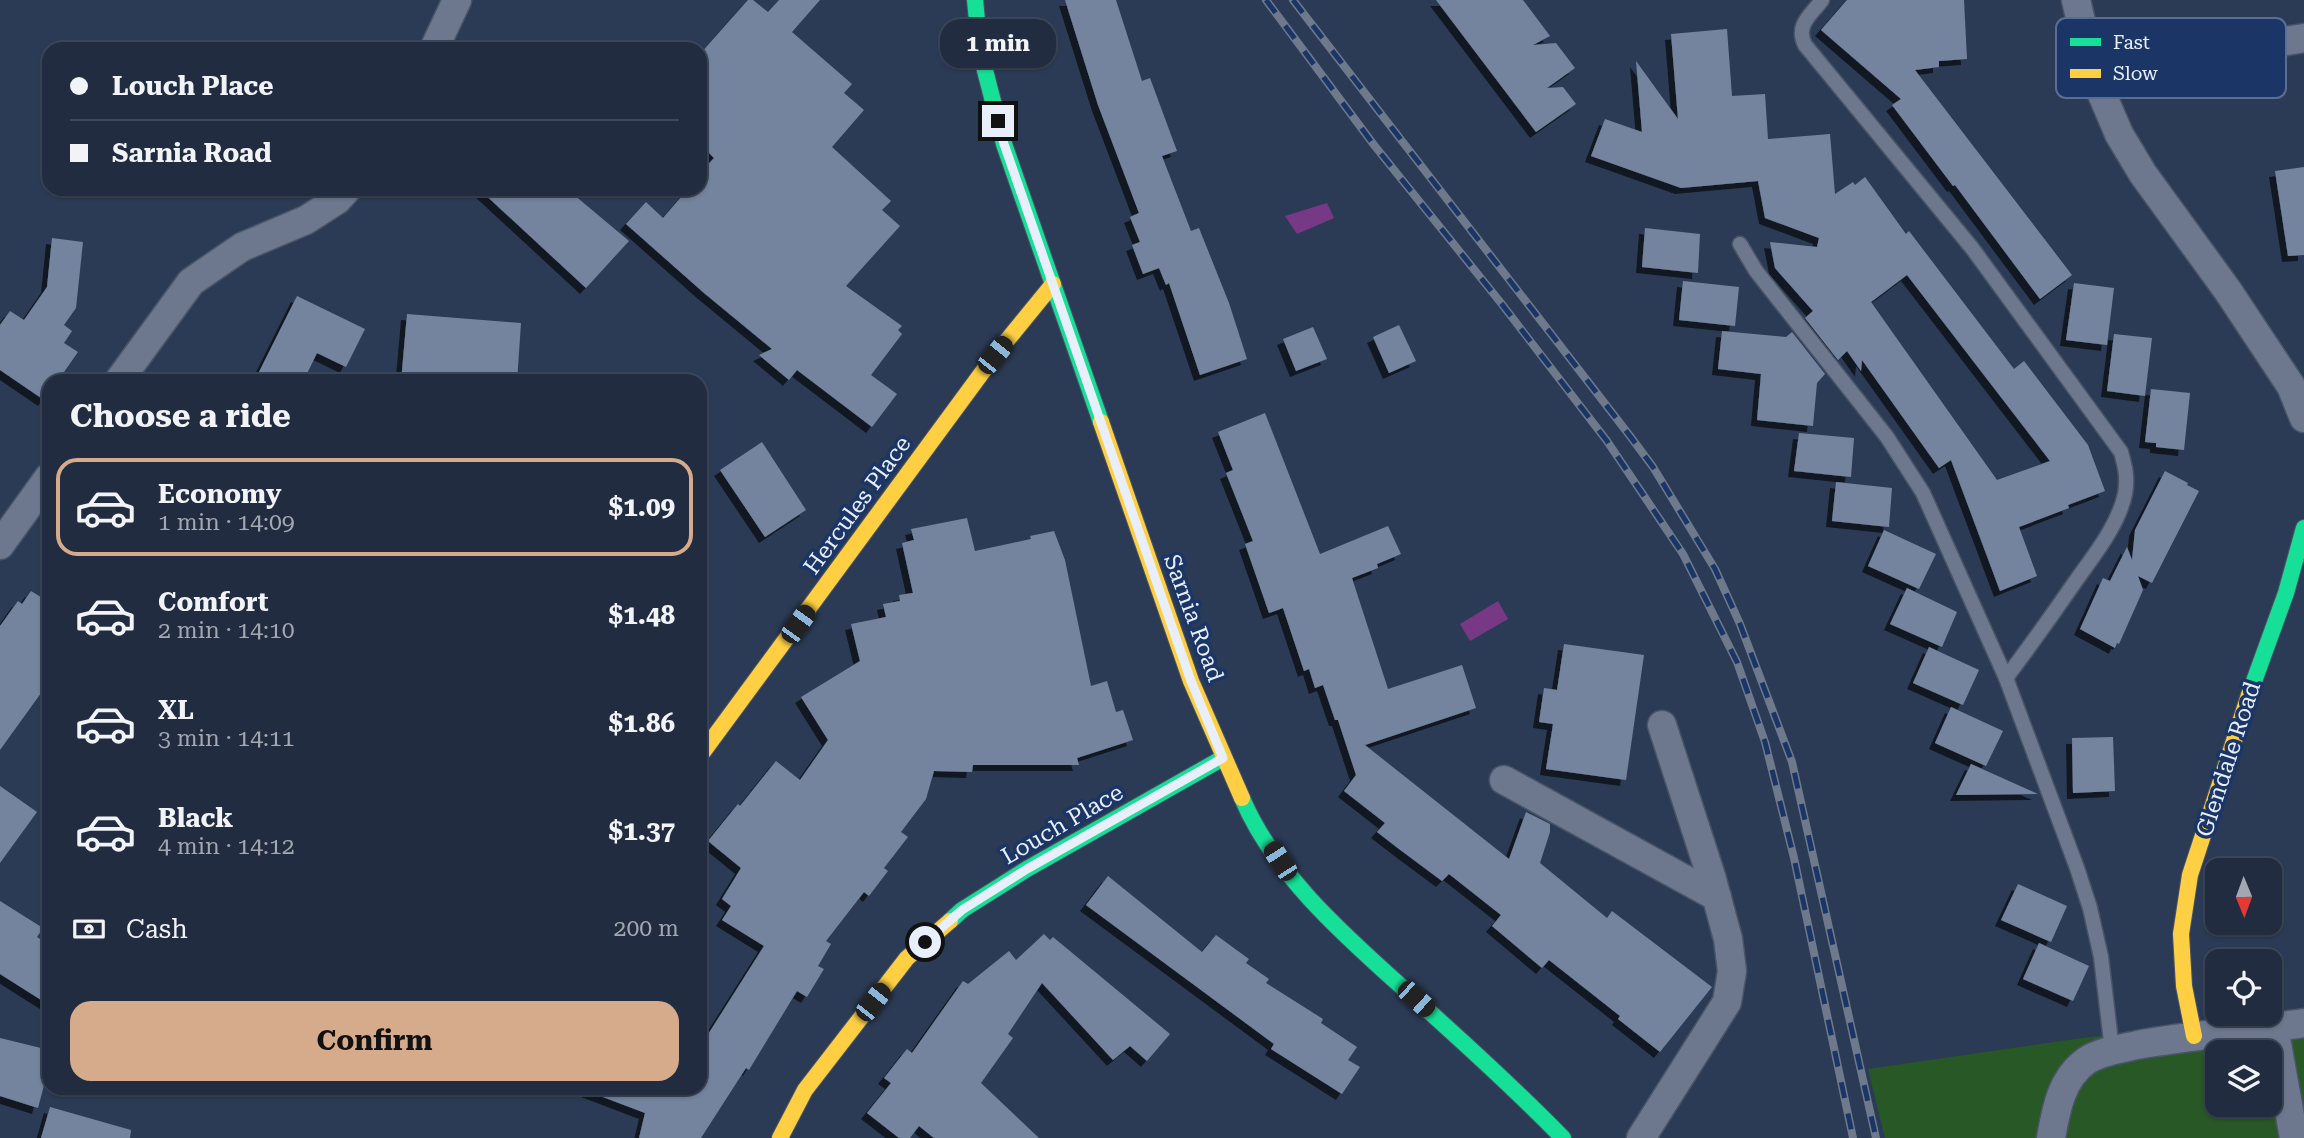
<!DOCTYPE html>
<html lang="en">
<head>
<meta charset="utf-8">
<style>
	:root { --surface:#212c40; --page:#293447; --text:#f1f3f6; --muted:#a2a7b1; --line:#3e4859; --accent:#d6ab8b }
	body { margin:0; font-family:"Roboto Serif",serif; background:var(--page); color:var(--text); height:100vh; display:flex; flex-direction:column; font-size:26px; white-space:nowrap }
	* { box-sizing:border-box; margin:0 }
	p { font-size:23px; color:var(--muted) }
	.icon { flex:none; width:38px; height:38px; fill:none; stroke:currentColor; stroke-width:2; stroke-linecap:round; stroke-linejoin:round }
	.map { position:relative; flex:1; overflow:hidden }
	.details { position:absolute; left:42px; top:374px; width:665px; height:721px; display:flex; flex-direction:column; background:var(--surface); border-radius:21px; box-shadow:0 2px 5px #0004,0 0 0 2px var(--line) }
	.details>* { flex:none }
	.guide { position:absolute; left:42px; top:42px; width:665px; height:154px; border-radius:21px; box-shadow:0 2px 5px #0004,0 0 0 2px var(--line); display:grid; align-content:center; height:154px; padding:0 28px; background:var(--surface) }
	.needle { width:46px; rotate:179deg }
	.fabs { position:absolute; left:2205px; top:858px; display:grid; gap:14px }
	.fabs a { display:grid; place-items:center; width:77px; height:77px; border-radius:14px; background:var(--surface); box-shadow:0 2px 5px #0004,0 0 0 2px var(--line); font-size:35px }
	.end { position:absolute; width:32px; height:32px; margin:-16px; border:9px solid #e8effb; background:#111; box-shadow:0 0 0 4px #111 }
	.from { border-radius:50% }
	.bubble { position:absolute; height:49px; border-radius:21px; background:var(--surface); box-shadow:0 2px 5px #0004,0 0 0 2px var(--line); font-size:23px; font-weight:700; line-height:49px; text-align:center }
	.car { position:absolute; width:21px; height:42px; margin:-21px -10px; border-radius:9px; box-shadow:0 0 5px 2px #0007; background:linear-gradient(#222 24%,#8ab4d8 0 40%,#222 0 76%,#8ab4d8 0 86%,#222 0) }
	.guide b { display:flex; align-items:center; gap:24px; height:66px; font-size:26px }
	.guide b+b { border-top:2px solid var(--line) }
	.guide i { width:18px; height:18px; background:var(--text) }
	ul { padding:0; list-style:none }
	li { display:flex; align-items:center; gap:21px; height:98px; margin:0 14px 10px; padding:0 14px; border:4px solid transparent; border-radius:21px }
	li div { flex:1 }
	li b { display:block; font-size:26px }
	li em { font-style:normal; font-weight:700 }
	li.current { border-color:var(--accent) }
	li>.icon { width:63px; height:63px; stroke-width:1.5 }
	h2 { padding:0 28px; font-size:32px; line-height:84px }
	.pay { display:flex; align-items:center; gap:18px; height:77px; padding:0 28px; font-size:26px }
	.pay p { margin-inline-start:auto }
	.action { display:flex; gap:14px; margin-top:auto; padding:14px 28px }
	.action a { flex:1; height:80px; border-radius:21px; background:var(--accent); color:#111; font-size:28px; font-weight:700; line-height:80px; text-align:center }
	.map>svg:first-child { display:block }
	.green { fill:#295827; fill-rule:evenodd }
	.water { fill:#773986 }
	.building { fill:#75849e; fill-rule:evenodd; filter:url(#shadow) }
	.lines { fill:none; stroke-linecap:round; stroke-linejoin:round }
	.lane-casing { stroke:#4a5467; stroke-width:17 }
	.street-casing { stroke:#4a5467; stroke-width:31 }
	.fast-casing { stroke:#4a5467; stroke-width:18 }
	.slow-casing { stroke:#4a5467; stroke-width:18 }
	.lane { stroke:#6d788e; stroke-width:14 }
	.street { stroke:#6d788e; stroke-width:28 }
	.fast { stroke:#16e098; stroke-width:16 }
	.slow { stroke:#ffcf43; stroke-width:16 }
	.rail-casing { stroke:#6e7a8c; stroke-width:8 }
	.rail { stroke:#1b3666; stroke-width:5; stroke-dasharray:16; stroke-linecap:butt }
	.route { stroke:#e8effb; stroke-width:9 }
	.labels { text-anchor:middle; stroke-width:7; stroke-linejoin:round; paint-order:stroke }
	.street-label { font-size:23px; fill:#e8effb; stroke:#1b3666 }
	.key { fill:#1b3666; stroke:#586e93; stroke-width:2 }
	.key-label { font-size:19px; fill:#e8effb }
</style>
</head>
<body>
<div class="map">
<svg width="2304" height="1138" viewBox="0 0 2304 1138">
	<defs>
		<filter id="shadow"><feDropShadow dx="-6" dy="6" stdDeviation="0" flood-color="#0009"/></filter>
	</defs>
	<rect width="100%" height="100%" fill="#2c3b55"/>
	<path class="green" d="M2304,1011V1138H1885L1868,1069L2083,1038ZM2217,1052H2270V1104H2217Z"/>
	<g class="water">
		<path d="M1327,203L1334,218L1297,234L1285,216Z"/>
		<path d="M1498,601L1508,619L1470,641L1460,624Z"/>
	</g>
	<g class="building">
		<path d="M748,0H753L768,12L779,0H820L792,32L852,84L844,93L864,110L832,147L891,201L882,210L900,226L846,286L902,326L898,330L902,334L871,375L897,394L872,427L797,370L789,380L759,355L772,349L704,293L626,224L646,202L663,218L688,189H700V173L714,158L700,144V54Z"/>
		<path d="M1065,0H1116L1142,81L1150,78L1177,151L1162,156L1191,231L1199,228L1229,303L1247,359L1200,375L1169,283L1166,285L1159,268L1143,274L1132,245L1140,242L1130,217L1139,213L1098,105Z"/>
		<path d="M1436,0H1523L1550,36L1533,45L1556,43L1575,68L1547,88L1563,87L1576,104L1536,132Z"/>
		<path d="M1847,0H1964L1967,59L1939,61V67L1915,70L2072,275L2040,299L1955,185L1953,186L1892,105L1901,99L1821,30Z"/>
		<path d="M1727,29L1732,96L1765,94L1768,139L1830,134L1835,194L1853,182L1855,185L1865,177L1906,234L1909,231L2014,369L2024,361L2088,445L2105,491L2068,505L2069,508L2019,527L2037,576L2000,591L1951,460L1939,468L1862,360L1861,371L1847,351L1838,360L1805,318L1813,311L1775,268L1770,242L1817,247L1819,238L1765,218L1758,181L1681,188L1591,156L1605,119L1642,132L1636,61L1678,119L1671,34ZM1907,275L2050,461L1997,480L1871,302Z"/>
		<path d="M2304,167V255L2288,256L2275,171Z"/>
		<path d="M479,189H567L629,241L586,288Z"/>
		<path d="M1645,228L1700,234L1698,273L1642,267Z"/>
		<path d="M52,238L83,242L76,308L64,325L72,331L64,343L78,352L57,382H49V393L44,400L0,370V325L10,311L24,320L47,287Z"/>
		<path d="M1683,281L1739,287L1735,326L1679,320Z"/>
		<path d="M2074,283L2114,288L2107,345L2066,340Z"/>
		<path d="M297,296L365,329L346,367L317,353L303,382H254Z"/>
		<path d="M407,314L521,323L517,382H401Z"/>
		<path d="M1399,325L1416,361L1389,373L1373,337Z"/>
		<path d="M1313,327L1327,359L1296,371L1283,339Z"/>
		<path d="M1722,331L1786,337L1792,332L1825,374L1817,383L1813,426L1757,420L1761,374L1718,369Z"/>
		<path d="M2114,334L2152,338L2145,396L2107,391Z"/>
		<path d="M2151,389L2190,393L2184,450L2156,447V443L2145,442Z"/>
		<path d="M1265,413L1320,554L1388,526L1401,554L1377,564L1378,568L1352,578L1388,689L1462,665L1476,708L1365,745L1509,859L1526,812L1550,824V832L1540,863L1607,918L1612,911L1712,987L1660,1052L1618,1019L1620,1016L1549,960L1542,968L1492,926L1501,915L1449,874L1442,881L1399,849L1377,832L1385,823L1344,791L1356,775L1338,720H1335L1323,685L1315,688L1309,669L1304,671L1283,608L1269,613L1245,544L1253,541L1226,473L1233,470L1218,432Z"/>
		<path d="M1799,433L1854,438L1851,477L1794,471Z"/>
		<path d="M762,442L806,510L765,537L720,470Z"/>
		<path d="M2165,471L2188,483L2187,485L2199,491L2152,583L2138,576L2143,590L2119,644L2117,643L2115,648L2080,629L2103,578L2110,581L2127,547L2132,560L2135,530Z"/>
		<path d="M1836,482L1892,488L1889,527L1832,521Z"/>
		<path d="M967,518L975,551L1031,539L1030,536L1054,531L1065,560L1091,686L1107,681L1116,712L1123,710L1133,740L1077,758L1079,765H973L972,772L934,771L926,799L901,832L908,837L884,868L888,871L869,896L864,892L826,941L831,944L818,966L824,969L807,997L797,991L749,1070L746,1068L701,1138H639L645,1113L587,1091L588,1088H700V1047L764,946L722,920L731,906L722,899L741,868L708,841L738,804L740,806L776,761L800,780L828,740L801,697L860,661L851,624L886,617L883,604L900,601L899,595L913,593L902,543L914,540L911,529Z"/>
		<path d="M1884,530L1936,554L1919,589L1868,566Z"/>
		<path d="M1907,588L1957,612L1942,647L1890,624Z"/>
		<path d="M31,591L49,602V682L0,750V626L18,601L22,604Z"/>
		<path d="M1564,644L1644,655L1626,780L1546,769L1553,724L1539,722L1544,688L1557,690Z"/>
		<path d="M1929,647L1979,670L1963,705L1913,683Z"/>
		<path d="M1951,707L2003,731L1986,766L1935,743Z"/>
		<path d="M2113,737L2115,791L2073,793L2072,738Z"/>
		<path d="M1971,764L2038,794L1956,795Z"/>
		<path d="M0,786L37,812L0,863Z"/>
		<path d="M1108,876L1202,952L1216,935L1249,959L1246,963L1269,979L1266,983L1323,1019L1321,1023L1357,1047L1348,1060L1360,1067L1342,1094L1271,1049L1274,1044L1086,905Z"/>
		<path d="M2018,884L2067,906L2051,942L2001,920Z"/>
		<path d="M0,901L43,928L37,937L49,945V1005L0,974Z"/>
		<path d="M1044,934L1050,940L1053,937L1170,1034L1147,1061L1130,1046L1113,1060L1042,983L1008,1034L1013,1038L981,1083L1039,1138H934L919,1126L910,1138H899L867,1113L891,1083L884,1078L907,1049L912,1053L963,981L968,984L1009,951L1016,960Z"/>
		<path d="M2039,943L2089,966L2073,1001L2023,979Z"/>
		<path d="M0,1038L49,1050V1066L38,1108L0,1096Z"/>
		<path d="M50,1107L131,1130L130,1138H41Z"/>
	</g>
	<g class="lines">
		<defs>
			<g id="lane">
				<path d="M1822,0C1811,15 1795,25 1805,45L1972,248L2121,452C2125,466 2128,478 2125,494C2118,526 2094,555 2075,582C2053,614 2030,646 2006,678"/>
				<path d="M1740,244L1756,271L1887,437L1923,493L2006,678L2077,868L2090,908L2101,957L2112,1050"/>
			</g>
			<g id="street">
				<path d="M2076,0L2093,73L2119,134L2143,174L2228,291L2291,386L2304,418"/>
				<path d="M434,49L457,0"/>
				<path d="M2093,73L2304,38"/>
				<path d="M118,382L191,282L242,247L306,220L337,200L347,189"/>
				<path d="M0,545L49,477"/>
				<path d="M1504,780L1717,897"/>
				<path d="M2274,1027L2294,1138"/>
				<path d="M1641,1138L1727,1002L1732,971L1728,939L1711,876L1662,725"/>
				<path d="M2051,1138C2056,1110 2061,1079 2086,1061C2100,1051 2121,1049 2137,1045C2192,1035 2248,1031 2304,1023"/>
			</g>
			<g id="fast">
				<path d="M975,0L980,51L1004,144L1101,422"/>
				<path d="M2249,695L2286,593L2304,528"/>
				<path d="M1242,798C1277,881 1357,946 1423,1006C1471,1049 1518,1092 1563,1138"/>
				<path d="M950,921L962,910L1027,869L1223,758"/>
			</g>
			<g id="slow">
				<path d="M1101,422L1191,681L1242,798"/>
				<path d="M700,756L995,355L1053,284"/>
				<path d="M2194,1036L2184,986L2181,934L2190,875L2249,695"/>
				<path d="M780,1138L805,1090L907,958L950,921"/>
			</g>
		</defs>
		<use href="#lane" class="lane-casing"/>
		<use href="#street" class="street-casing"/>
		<use href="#fast" class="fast-casing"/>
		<use href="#slow" class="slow-casing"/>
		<use href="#lane" class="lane"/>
		<use href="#street" class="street"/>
		<use href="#fast" class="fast"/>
		<use href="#slow" class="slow"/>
		<defs>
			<g id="rail">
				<path d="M1266,0L1374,145L1501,303L1607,441L1683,554L1737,662L1765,742L1794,858L1853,1138"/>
				<path d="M1293,0L1630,436L1653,467L1715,569L1740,624L1792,762L1876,1138"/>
			</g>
		</defs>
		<use href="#rail" class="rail-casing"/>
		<use href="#rail" class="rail"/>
	</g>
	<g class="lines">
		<path class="route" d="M925,942L962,910L1027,869L1223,758L1191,681L1004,144L998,121"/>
	</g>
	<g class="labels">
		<g class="street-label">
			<text transform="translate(857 505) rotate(-54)" y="8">Hercules Place</text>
			<text transform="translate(1194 618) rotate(70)" y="8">Sarnia Road</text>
			<text transform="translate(2228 759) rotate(-72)" y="8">Glendale Road</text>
			<text transform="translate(1062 824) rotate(-30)" y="8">Louch Place</text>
		</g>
	</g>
	<rect x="2056" y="18" width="230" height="80" rx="10" class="key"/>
	<rect x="2070" y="38" width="31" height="8" fill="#16e098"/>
	<rect x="2070" y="69" width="31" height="9" fill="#ffcf43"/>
	<g class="key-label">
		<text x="2113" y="49">Fast</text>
		<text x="2113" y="80">Slow</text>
	</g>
</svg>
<div class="fabs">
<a><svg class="needle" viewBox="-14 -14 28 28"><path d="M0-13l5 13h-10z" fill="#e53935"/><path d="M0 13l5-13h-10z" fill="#a2a7b1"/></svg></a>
<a><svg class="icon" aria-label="locate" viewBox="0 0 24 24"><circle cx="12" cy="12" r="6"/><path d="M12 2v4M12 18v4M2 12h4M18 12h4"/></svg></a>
<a><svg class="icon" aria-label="layers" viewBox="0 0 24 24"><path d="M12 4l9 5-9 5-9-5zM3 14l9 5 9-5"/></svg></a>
</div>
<i class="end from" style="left:925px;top:942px"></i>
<i class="end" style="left:998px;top:121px"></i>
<div class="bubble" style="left:940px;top:19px;width:116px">1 min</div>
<i class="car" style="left:995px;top:355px;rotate:39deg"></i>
<i class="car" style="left:798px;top:624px;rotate:36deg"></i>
<i class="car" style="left:1280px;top:861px;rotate:327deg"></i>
<i class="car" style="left:1416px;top:999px;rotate:132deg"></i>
<i class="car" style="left:873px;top:1002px;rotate:38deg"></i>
<div class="guide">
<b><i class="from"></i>Louch Place</b>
<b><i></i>Sarnia Road</b>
</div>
<section class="details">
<h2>Choose a ride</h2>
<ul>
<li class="current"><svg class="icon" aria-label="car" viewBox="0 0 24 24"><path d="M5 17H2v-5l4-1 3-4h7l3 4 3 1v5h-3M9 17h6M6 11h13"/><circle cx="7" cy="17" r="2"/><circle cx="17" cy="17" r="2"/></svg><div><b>Economy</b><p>1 min · 14:09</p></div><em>$1.09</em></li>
<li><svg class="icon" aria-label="car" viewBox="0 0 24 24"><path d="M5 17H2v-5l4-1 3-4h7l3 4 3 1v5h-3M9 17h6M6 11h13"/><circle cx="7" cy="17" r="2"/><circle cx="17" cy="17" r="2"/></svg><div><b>Comfort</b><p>2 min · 14:10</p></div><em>$1.48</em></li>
<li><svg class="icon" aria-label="car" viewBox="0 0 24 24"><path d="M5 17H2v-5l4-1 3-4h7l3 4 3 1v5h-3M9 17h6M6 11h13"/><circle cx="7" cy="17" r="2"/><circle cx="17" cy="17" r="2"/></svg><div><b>XL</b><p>3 min · 14:11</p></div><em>$1.86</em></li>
<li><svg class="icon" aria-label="car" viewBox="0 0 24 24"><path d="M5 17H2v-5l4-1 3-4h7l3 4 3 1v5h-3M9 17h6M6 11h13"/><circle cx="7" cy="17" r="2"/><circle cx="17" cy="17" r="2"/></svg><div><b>Black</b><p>4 min · 14:12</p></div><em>$1.37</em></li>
</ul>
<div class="pay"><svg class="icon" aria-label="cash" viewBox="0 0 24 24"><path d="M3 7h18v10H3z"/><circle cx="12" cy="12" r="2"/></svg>Cash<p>200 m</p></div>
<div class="action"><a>Confirm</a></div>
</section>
</div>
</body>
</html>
